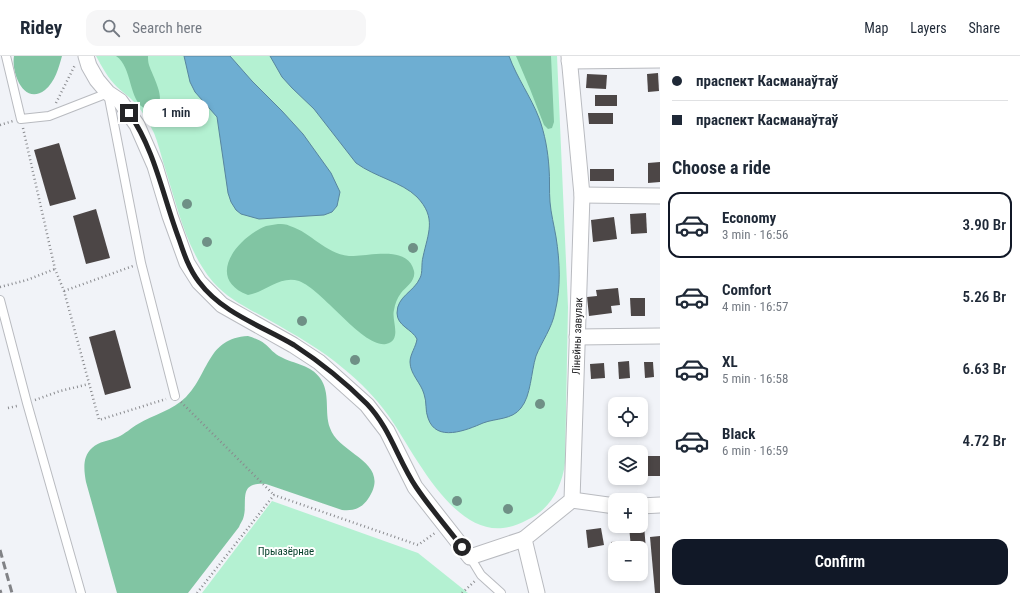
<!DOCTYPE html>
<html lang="en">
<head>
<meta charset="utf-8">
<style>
	:root { --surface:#fff; --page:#f6f6f7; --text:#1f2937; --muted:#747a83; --line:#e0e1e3; --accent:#111827 }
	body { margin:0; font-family:"Roboto Condensed",sans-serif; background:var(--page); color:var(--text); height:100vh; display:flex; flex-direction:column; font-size:15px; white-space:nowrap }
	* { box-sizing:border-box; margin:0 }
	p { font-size:13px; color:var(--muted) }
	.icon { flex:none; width:22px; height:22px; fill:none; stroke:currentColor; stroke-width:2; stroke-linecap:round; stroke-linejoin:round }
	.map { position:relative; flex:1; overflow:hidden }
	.panel { display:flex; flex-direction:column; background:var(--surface); width:360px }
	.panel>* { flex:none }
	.banner { display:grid; align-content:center; height:88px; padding:0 12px; background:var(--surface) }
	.controls { position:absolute; left:608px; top:341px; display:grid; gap:8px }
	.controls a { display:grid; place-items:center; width:40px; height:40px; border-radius:8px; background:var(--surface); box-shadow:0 2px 6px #0003; font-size:20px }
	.end { position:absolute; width:18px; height:18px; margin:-9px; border:5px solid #242426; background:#fff; box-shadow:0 0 0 2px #fff }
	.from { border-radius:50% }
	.bubble { position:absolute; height:28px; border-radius:12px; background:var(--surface); box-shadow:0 2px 6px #0003; font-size:13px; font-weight:600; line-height:28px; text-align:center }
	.banner b { display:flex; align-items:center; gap:14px; height:38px; font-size:15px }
	.banner b+b { border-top:1px solid var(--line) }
	.banner i { width:10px; height:10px; background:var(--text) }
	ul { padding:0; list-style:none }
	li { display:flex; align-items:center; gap:12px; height:66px; margin:0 8px 6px; padding:0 4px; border:2px solid transparent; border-radius:12px }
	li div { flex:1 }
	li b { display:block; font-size:15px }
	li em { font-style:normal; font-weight:600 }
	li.active { border-color:var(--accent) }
	li>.icon { width:36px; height:36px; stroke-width:1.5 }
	h2 { padding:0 12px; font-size:18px; line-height:48px }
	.button { display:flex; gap:8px; margin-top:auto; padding:8px 12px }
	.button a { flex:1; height:46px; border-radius:12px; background:var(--accent); color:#fff; font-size:16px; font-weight:600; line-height:46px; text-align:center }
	header { display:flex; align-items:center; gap:24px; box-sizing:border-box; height:56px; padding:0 20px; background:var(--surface); border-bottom:1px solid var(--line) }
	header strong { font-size:19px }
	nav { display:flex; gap:22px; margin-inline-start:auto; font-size:14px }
	.search { width:280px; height:36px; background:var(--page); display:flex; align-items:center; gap:10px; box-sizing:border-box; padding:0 14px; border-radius:12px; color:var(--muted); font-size:15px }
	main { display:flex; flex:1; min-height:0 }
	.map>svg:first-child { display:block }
	.green { fill:#b4f1d2 }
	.forest { fill:#81c5a3 }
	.water { fill:#6eaed2; stroke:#58859e }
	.building { fill:#4c4646 }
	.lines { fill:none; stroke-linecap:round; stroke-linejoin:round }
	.service-casing { stroke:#b9bbc0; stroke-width:10 }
	.minor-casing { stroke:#b9bbc0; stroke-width:17 }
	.path { stroke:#8a8b8f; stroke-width:2.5; stroke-dasharray:1 3; stroke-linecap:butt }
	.service { stroke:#fff; stroke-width:8 }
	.minor { stroke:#fff; stroke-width:15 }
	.rail { stroke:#818286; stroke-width:3; stroke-dasharray:8 4; stroke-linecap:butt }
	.tree { fill:#6f9086 }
	.route { stroke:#242426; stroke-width:5 }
	.labels { text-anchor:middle; stroke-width:4; stroke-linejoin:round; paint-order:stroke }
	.street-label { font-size:11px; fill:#242426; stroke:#fff }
	.park-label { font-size:11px; fill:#043f29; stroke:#fff }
</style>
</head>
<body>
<header>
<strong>Ridey</strong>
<div class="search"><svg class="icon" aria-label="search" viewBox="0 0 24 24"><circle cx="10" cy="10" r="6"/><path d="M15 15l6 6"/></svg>Search here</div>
<nav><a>Map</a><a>Layers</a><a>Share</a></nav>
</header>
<main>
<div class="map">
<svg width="660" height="537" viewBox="0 0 660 537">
	<rect width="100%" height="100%" fill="#f1f3f8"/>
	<g class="green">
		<path d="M96,0H557L568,251L565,407C562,431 550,454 527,464C520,468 511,471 503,472C451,478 413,394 388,359C376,342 360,326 344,313C321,293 295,279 269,264C249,253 228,243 213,226C186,194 177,149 164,109C161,99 158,87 154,77C148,65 141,52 131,43C127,39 121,35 117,31C108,22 102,11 96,0Z"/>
		<path d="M272,445L418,497L468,537H202Z"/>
	</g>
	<g class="forest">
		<path d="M14,0H62C59,11 55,26 45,34C24,50 11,17 14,0Z"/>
		<path d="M116,0H148C148,3 148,6 149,9C152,19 168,45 155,52C152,54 149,54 146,53C128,46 133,11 116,0Z"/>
		<path d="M516,0H551L554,66L552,72L548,73L544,69L530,33Z"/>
		<path d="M278,168C282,168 286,168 290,170C312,177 324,197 349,200C367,201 408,188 414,215C416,225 406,231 401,237C397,242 395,248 394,254C391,264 403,284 386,288C363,292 323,234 299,225C280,219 266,236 248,239C204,222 238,181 266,170C270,169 274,169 278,168Z"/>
		<path d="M248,280C254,282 260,284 265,288C270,292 274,298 281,301C294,308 311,309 320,322C331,337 324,356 330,372C339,399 393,406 368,443C361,453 353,455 342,454L266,428C236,426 249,446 243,463C242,465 240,468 239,471L188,537H117L86,426C84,414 82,401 92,392C99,385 109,385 118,381C125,378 131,372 138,368C153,359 173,354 186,341C209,318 207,282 248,280Z"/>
	</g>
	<g class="water">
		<path d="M184,0H230L252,25L282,55L303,78L331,117L340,136L337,150L332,156L324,159L259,163L241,158L236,154L231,146L228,137L217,61L195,36L190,26Z"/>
		<path d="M270,0H509C517,22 531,41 539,62C545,78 548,96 549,112C550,123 549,135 550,146C551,158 554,169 556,181C560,206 561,232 555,256C552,272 542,285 536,300C531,316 531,340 521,352C512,364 496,362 483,367C467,374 436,387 428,362C425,355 427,346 424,338C421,327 410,318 410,306C410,298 416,291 417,283C412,273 397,270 397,257C397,240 414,236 420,222C423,216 421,208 423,201C428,177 437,162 417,141C402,126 375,121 356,107L314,53L292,32L282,21Z"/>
	</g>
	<g class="building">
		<path d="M658,17L659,35L648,36L647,18Z"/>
		<path d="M587,18L607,19L606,33L586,32Z"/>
		<rect x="595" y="39" width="22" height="11"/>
		<path d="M588,57H613V68H589Z"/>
		<path d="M59,87L76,143L50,150L34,94Z"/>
		<path d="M660,106V126L648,127V107Z"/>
		<rect x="590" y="113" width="24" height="12"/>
		<path d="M96,153L110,202L86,208L73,160Z"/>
		<path d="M646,157L647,177L631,178L630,158Z"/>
		<path d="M614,161L617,183L593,186L591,164Z"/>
		<path d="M618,232L620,249L611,250L612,257L589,260L587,241L597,240L596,234Z"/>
		<path d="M630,242H645V260H631Z"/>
		<path d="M115,274L131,332L105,339L89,281Z"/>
		<path d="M629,305L630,322L619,323L618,306Z"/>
		<path d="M644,306H653L654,321L645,322Z"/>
		<path d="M604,307L605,322L591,323L590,308Z"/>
		<path d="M647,400H660V420H648Z"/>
		<path d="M611,409H615V422H631V423L612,425Z"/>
		<path d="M641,469H644L647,507H641V492H631L629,470Z"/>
		<path d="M601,472L604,489L588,492L586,474Z"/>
		<path d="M660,480V537H655L650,481Z"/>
		<path d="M621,485L622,492H615V504H613L611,486Z"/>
	</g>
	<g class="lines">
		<defs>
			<g id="service">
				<path d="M6,0L21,63L49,60L108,37L141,207L175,340"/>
				<path d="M0,244L27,347L81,537"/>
				<path d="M470,501L481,519L501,537"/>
			</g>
			<g id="minor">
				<path d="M86,0L89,10L97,24L108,37L120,45L137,69L155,110L170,160L187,207L199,226L222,249L293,289L319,306L367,349L387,375L415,431L470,501L524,483"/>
				<path d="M569,5L660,4"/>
				<path d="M582,139L660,140"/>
				<path d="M577,281L660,280"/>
				<path d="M572,444L615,450"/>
				<path d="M641,450L660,449"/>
				<path d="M537,537L524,483L572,444L582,139L569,0"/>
			</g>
		</defs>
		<use href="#service" class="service-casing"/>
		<use href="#minor" class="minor-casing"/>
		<g class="path">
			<path d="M56,47L75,9"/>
			<path d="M0,69L13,65"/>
			<path d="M23,72L55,213L64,235L99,364L166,343"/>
			<path d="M0,231L27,224L55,213"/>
			<path d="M64,235L133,210"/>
			<path d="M35,344L60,335L89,328"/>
			<path d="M181,346L274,439"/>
			<path d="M8,352L17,350"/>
			<path d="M197,537L274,439L418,489L435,477"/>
			<path d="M462,537L475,525"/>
		</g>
		<use href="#service" class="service"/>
		<use href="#minor" class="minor"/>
		<g class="rail">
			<path d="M0,494L12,537"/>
			<path d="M0,534L1,537"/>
		</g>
	</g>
	<g class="tree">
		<circle cx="187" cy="148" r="5"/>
		<circle cx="207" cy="186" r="5"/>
		<circle cx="413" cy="192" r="5"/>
		<circle cx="302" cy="265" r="5"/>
		<circle cx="355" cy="304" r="5"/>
		<circle cx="540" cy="348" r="5"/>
		<circle cx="457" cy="445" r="5"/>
		<circle cx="508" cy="453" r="5"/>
	</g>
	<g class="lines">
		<path class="route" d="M129,57C155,94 163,141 179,183C184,198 189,213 199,226C222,257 262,270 294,289C320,306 345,326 367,348C390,372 398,404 416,431C430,452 447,471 462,491"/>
	</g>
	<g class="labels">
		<g class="street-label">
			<text transform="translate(577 280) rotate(-88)" y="4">Лінейны завулак</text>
		</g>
		<g class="park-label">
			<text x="286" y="499">Прыазёрнае</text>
		</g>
	</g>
</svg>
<div class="controls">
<a><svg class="icon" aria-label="locate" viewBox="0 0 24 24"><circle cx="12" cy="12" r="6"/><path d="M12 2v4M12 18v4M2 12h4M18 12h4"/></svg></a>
<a><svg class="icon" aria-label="layers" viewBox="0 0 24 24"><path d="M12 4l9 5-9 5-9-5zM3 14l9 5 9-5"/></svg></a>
<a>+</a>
<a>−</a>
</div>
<i class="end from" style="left:462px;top:491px"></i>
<i class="end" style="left:129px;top:57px"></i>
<div class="bubble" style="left:143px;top:43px;width:66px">1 min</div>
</div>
<section class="panel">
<div class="banner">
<b><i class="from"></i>праспект Касманаўтаў</b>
<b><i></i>праспект Касманаўтаў</b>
</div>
<h2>Choose a ride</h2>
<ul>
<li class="active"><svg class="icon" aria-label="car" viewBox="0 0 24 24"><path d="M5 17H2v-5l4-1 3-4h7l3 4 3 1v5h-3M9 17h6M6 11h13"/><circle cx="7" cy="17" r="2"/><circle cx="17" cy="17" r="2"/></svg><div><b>Economy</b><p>3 min · 16:56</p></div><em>3.90 Br</em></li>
<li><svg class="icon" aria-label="car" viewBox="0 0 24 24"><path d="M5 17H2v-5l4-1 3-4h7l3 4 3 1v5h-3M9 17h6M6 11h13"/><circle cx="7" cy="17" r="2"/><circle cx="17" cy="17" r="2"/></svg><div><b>Comfort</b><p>4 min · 16:57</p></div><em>5.26 Br</em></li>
<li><svg class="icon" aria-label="car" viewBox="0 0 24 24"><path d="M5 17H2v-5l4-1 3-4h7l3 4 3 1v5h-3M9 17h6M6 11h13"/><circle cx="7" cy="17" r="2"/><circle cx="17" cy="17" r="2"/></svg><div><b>XL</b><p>5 min · 16:58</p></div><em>6.63 Br</em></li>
<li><svg class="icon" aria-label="car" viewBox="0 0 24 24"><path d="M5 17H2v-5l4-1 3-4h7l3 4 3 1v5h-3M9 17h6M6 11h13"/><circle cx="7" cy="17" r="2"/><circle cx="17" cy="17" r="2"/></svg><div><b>Black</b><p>6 min · 16:59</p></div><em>4.72 Br</em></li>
</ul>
<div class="button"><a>Confirm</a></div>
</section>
</main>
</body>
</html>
